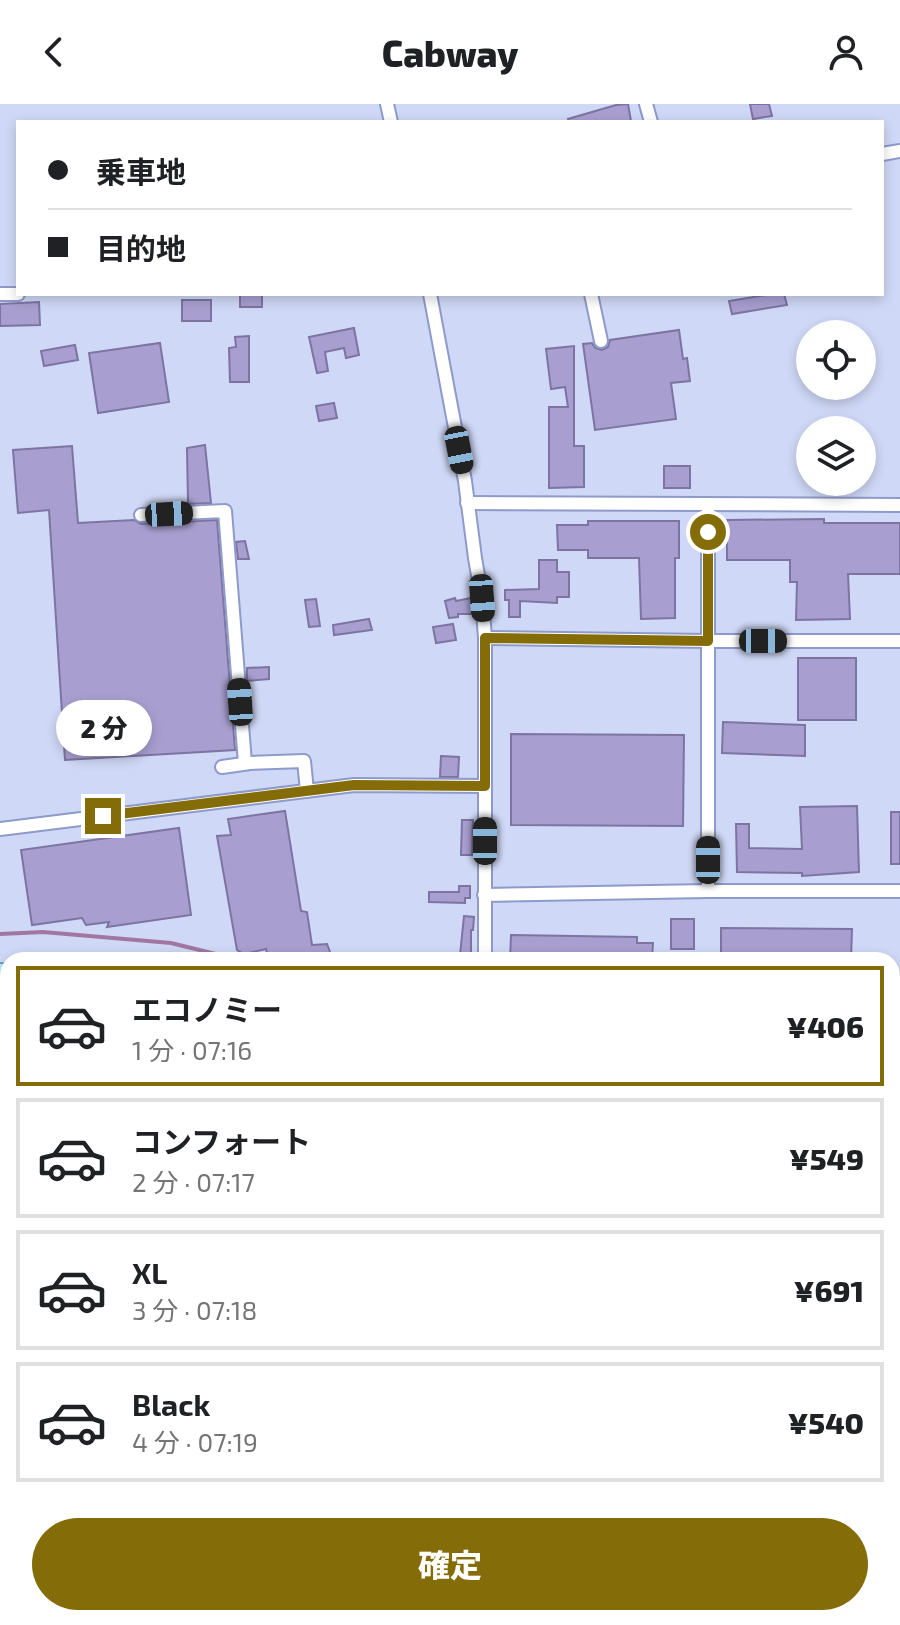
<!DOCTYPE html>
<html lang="ja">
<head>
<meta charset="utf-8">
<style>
	:root { --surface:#fff; --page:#f2f2f2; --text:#202124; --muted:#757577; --line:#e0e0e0; --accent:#846c08 }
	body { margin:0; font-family:"Exo 2","Noto Sans JP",sans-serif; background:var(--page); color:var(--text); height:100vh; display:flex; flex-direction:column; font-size:30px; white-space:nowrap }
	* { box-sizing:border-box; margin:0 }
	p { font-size:26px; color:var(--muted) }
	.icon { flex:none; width:44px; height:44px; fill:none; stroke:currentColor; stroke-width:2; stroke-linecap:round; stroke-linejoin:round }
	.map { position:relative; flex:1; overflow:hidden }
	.sheet { position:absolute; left:0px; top:848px; width:900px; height:674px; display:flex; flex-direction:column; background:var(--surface); border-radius:24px 24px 0 0; box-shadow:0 4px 12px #0003 }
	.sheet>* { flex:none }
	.top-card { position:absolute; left:16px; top:16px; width:868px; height:176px; border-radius:0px; box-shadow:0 4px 12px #0003; display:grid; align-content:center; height:176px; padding:0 32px; background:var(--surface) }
	.tools { position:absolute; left:796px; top:216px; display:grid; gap:16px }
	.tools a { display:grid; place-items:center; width:80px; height:80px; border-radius:50%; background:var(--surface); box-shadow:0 4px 12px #0003; font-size:40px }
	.end { position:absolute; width:36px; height:36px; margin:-18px; border:10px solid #846c08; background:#fff; box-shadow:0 0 0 4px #fff }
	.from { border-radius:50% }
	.bubble { position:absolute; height:56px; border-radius:28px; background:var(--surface); box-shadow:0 4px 12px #0003; font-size:26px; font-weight:800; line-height:56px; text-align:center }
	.car { position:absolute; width:24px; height:48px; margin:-24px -12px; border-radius:10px; box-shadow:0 0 6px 2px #0007; background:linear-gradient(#222 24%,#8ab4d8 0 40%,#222 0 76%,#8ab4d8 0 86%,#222 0) }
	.top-card b { display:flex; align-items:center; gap:28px; height:76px; font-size:30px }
	.top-card b+b { border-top:2px solid var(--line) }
	.top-card i { width:20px; height:20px; background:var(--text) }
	ul { padding:14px 0 0; list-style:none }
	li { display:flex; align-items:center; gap:24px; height:120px; margin:0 16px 12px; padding:0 16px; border:4px solid var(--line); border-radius:0px }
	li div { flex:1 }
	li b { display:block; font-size:30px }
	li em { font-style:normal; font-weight:800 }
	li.active { border-color:var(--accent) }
	li>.icon { width:72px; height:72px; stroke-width:1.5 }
	.cta { display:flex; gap:16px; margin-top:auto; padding:16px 32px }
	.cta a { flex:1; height:92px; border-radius:48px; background:var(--accent); color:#fff; font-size:32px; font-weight:800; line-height:92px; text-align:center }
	header { display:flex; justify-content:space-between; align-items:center; height:104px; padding:0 32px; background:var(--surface); font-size:36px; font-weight:800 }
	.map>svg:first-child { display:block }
	.water { fill:#d596ca; stroke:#a177a1; stroke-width:2 }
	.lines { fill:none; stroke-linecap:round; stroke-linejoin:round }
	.stream { stroke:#a177a1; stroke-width:4 }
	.building { fill:#a89fd0; stroke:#7d74a2; stroke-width:2 }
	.minor-casing { stroke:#8e9bca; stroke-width:16 }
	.major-casing { stroke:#65a4b8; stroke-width:18 }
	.path { stroke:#9097b1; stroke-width:2; stroke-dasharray:4 6; stroke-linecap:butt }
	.minor { stroke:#fff; stroke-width:12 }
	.major { stroke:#b6effb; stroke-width:14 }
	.route { stroke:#846c08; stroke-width:10 }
</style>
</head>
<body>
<header><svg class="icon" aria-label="back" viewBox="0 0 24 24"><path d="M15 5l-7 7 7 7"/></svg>Cabway<svg class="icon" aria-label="person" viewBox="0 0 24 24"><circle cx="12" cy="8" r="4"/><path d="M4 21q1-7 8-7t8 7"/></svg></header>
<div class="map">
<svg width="900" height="1521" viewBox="0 0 900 1521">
	<rect width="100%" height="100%" fill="#cfd8f6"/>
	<g class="water">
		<path d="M0,1042L8,1043V1220H0Z"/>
		<path d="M892,1191H900V1369L892,1367Z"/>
	</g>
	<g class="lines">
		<g class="stream">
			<path d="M0,830L43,828L171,839L240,856"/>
			<path d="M892,946H900"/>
		</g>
	</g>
	<g class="building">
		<path d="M628,0L631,17L569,18L568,15L616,1Z"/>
		<path d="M750,0H769L772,12L753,15Z"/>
		<rect x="240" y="190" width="22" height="13"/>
		<path d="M772,190H784L787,201L732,210L729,197Z"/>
		<rect x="182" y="196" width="29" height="21"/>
		<path d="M39,198L40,221L0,222V200Z"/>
		<path d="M354,224L359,251L346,254L344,244L325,248L328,267L317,269L309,233Z"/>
		<path d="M679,226L683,255L687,254L690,277L671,279L676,315L595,326L583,240L592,239L595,244L602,246L608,243L610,236Z"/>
		<path d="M249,232V278H230L229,244L236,243L235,233Z"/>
		<path d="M160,239L169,298L98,309L89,249Z"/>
		<path d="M75,241L78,256L44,262L41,247Z"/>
		<path d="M574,242V342H584V383L549,384V303H568L565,283L551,285L546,245Z"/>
		<path d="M334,299L337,314L319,317L316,302Z"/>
		<path d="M205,341L211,399L188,400L187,344Z"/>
		<path d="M72,342L78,419L134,416L141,420L217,416L235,646L65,656L49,406L18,409L13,346Z"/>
		<rect x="664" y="362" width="26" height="22"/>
		<path d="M824,415V419H900V470H848L850,515L796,516L797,478H790V456H727V416Z"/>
		<path d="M588,417H679V454H675V514L641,515L639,454H588V446H558L557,421H588Z"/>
		<path d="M245,437L249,455H238L236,438Z"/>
		<path d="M539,456H557V468H569V493H557V499L520,497V513H509V496H505V486L539,485Z"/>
		<path d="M455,494L456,497L471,494L474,510H458V513L449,514L445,497Z"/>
		<path d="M316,495L320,522L309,523L305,496Z"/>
		<path d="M369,515L372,526L334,531L333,521Z"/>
		<path d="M453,520L456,536L436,539L433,523Z"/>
		<rect x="798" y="554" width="58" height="62"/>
		<path d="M269,563V575L247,577V564Z"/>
		<path d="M723,618L805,621V652L722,649Z"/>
		<path d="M511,630L684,631L683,722L511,721Z"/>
		<path d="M441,652L459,653L458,673H440Z"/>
		<path d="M857,702L859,768L802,772V769L737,768L736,720H749V744L802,745L800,703Z"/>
		<path d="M285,707L301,807L307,808L312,841L327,840L333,856H269L266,845L244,850L237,846L217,732L231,731L228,715Z"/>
		<rect x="891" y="708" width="9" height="52"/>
		<path d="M462,716H473L472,751H461Z"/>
		<path d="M179,724L191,811L107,823L109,818L86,821L82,814L32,821L21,746Z"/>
		<path d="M459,782H470V794H465V799L429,798V788H459Z"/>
		<path d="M464,812L474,813L473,826H471V851H460Z"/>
		<rect x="671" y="815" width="23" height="30"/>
		<path d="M721,824L852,825L851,856H721Z"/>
		<path d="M511,831L637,833V839H653L652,856H510Z"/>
	</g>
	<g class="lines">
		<defs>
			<g id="minor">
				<path d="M387,0L391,18"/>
				<path d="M646,0L651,18"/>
				<path d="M882,50L900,47"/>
				<path d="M0,190H18"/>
				<path d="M430,190L465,377L475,454L482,494L485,534V856"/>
				<path d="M591,190L601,237"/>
				<path d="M467,399L900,401"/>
				<path d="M708,400V787"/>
				<path d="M141,411L225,407L245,659"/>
				<path d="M485,534L708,537H900"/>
				<path d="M222,663L250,659L304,657L307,687"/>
				<path d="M0,725L354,681L485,682"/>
				<path d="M484,791L708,787H900"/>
				<path d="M892,938L900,937"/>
				<path d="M0,1316H8"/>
				<path d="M892,1418L900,1419"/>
				<path d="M0,1475L8,1473"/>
				<path d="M90,1514L92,1521"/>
				<path d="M216,1514V1521"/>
				<path d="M253,1514L254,1521"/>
				<path d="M537,1514L574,1521"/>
				<path d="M747,1521L804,1517"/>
			</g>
			<g id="major">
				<path d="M0,867L8,868"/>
				<path d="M892,985H900"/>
			</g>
		</defs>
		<use href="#minor" class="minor-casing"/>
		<use href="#major" class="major-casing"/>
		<g class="path">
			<path d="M4,881V902"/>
			<path d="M0,902H8"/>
		</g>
		<use href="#minor" class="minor"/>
		<use href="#major" class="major"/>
	</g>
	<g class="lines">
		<path class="route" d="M103,712L354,681L485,682V534L708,537V428"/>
	</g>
</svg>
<div class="tools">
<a><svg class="icon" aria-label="locate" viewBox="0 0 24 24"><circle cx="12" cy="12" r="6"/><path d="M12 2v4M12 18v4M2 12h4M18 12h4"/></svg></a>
<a><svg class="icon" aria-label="layers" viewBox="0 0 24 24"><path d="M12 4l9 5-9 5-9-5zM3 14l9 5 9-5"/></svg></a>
</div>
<i class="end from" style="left:708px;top:428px"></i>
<i class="end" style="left:103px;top:712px"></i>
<div class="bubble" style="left:56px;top:596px;width:96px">2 分</div>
<i class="car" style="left:459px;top:346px;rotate:169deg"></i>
<i class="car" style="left:169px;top:410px;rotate:87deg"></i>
<i class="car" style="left:482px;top:494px;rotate:176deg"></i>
<i class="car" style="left:763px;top:537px;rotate:90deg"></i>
<i class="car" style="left:240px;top:598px;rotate:356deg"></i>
<i class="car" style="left:485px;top:737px;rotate:0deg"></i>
<i class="car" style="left:708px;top:756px;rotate:0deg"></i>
<div class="top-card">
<b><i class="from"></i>乗車地</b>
<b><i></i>目的地</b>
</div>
<section class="sheet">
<ul>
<li class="active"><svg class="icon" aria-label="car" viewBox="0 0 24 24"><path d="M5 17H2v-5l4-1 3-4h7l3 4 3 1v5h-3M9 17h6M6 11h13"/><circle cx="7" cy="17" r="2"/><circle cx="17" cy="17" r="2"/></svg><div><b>エコノミー</b><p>1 分 · 07:16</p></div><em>¥406</em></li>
<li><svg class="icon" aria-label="car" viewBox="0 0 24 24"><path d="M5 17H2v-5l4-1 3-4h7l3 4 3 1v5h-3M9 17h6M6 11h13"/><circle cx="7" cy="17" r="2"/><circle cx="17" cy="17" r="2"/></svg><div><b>コンフォート</b><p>2 分 · 07:17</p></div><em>¥549</em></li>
<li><svg class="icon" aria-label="car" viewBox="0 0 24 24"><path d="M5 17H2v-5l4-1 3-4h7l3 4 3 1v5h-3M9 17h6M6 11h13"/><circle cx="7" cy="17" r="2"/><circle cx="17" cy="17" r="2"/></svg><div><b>XL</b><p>3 分 · 07:18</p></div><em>¥691</em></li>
<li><svg class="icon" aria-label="car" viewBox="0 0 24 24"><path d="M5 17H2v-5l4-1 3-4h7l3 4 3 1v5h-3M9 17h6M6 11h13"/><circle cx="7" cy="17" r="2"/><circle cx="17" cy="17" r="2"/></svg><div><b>Black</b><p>4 分 · 07:19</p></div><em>¥540</em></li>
</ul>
<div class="cta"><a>確定</a></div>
</section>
</div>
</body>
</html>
